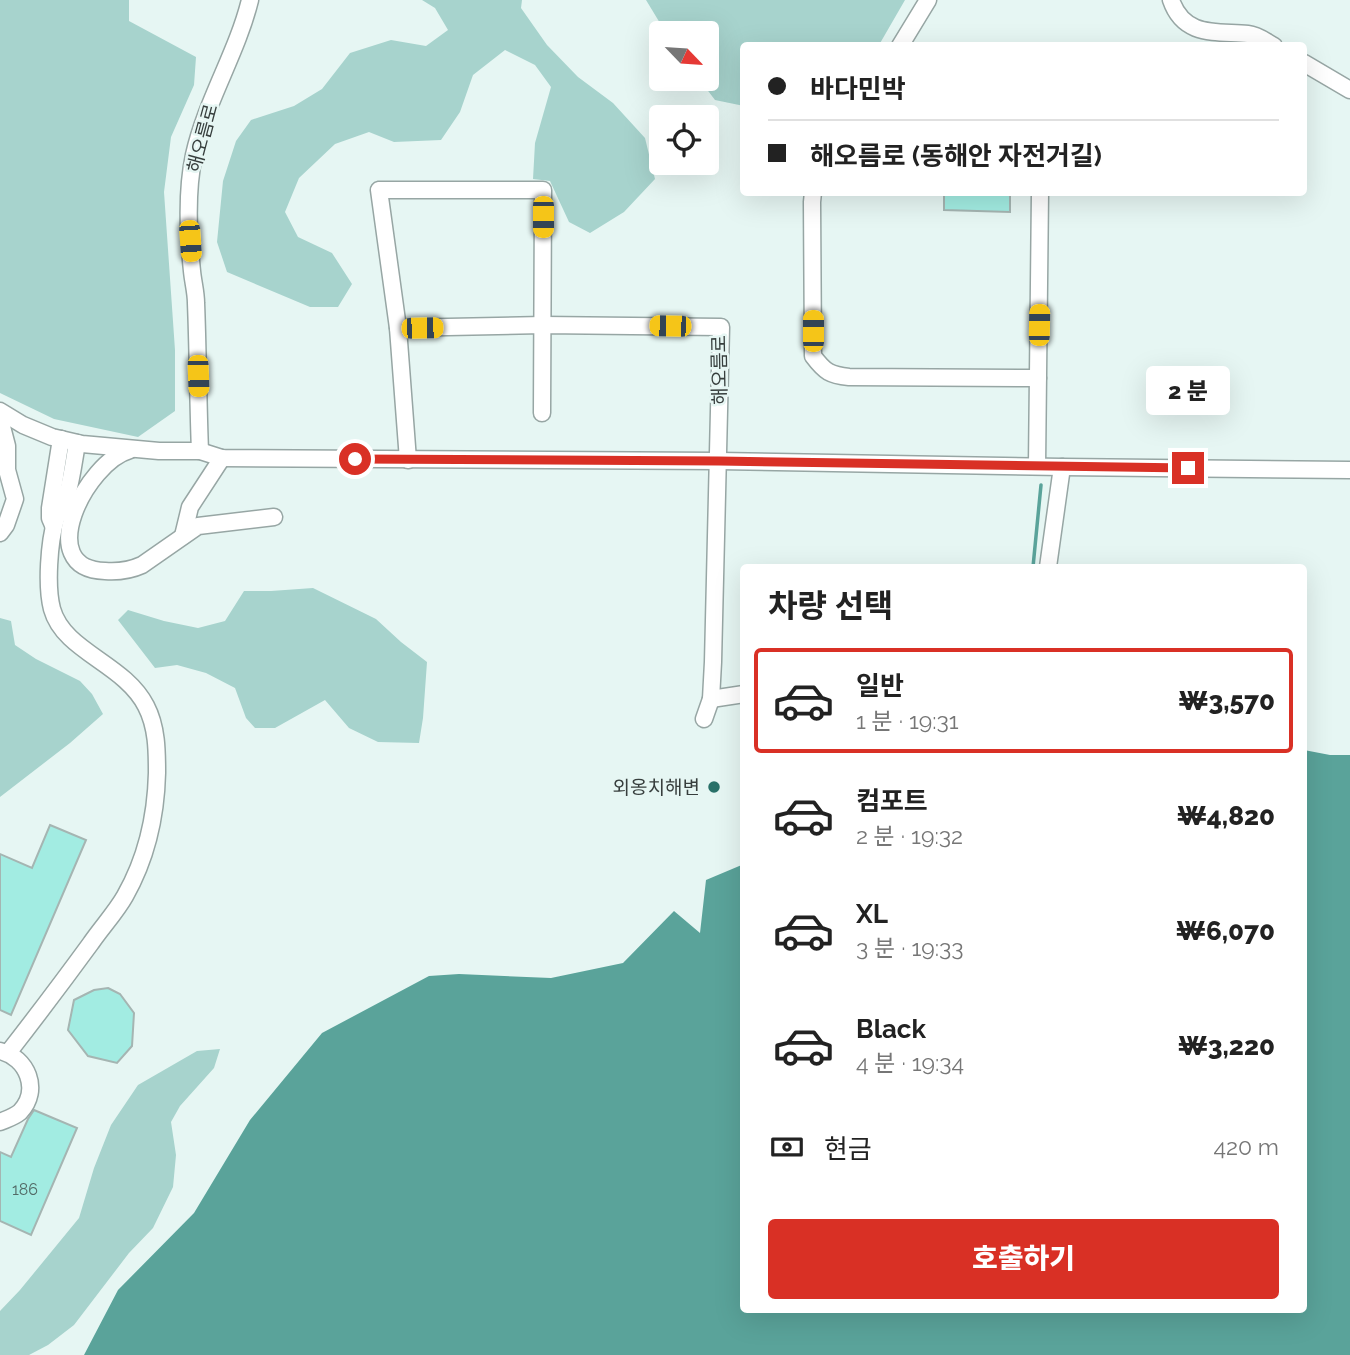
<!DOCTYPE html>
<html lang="ko">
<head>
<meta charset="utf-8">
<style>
	:root { --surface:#fff; --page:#f2f2f2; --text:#222; --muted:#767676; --line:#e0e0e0; --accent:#d93025 }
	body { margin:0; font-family:Raleway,"Noto Sans KR",sans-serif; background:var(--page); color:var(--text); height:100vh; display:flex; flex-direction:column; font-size:26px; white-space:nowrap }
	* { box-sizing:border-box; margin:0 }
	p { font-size:23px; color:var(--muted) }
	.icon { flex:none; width:38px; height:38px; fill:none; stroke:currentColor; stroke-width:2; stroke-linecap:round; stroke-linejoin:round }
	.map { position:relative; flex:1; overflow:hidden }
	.details { position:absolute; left:740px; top:564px; width:567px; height:749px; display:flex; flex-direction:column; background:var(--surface); border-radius:7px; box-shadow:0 7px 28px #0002 }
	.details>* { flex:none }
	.top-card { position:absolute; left:740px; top:42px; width:567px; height:154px; border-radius:7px; box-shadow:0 7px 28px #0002; display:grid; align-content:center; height:154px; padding:0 28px; background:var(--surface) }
	.needle { width:46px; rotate:115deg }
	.fabs { position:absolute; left:649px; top:21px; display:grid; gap:14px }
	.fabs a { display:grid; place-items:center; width:70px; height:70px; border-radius:7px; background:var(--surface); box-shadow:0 7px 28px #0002; font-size:35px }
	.end { position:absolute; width:32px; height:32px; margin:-16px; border:9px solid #d93025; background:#fff; box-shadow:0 0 0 4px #fff }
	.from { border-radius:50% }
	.bubble { position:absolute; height:49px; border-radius:7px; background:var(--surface); box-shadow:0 7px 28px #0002; font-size:23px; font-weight:800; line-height:49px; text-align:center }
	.car { position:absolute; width:21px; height:42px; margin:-21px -10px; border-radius:9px; box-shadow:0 0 5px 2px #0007; background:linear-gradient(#f5c518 24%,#345 0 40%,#f5c518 0 76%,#345 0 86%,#f5c518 0) }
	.top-card b { display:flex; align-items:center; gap:24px; height:66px; font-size:26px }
	.top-card b+b { border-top:2px solid var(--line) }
	.top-card i { width:18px; height:18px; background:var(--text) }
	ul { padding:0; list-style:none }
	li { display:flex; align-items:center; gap:21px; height:105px; margin:0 14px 10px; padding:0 14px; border:4px solid transparent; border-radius:7px }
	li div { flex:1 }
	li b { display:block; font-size:26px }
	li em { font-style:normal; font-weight:800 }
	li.selected { border-color:var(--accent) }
	li>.icon { width:63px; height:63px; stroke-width:1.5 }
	h2 { padding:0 28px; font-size:32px; line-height:84px }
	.pay { display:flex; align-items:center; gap:18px; height:77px; padding:0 28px; font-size:26px }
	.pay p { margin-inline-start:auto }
	.button { display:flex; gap:14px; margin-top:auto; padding:14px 28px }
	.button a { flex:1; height:80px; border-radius:7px; background:var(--accent); color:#fff; font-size:28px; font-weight:800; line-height:80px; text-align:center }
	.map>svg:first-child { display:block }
	.green { fill:#a7d3cd }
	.water { fill:#5aa39a }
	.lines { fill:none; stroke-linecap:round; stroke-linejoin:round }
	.stream { stroke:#5aa39a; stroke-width:3.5 }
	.building { fill:#a2ece2; stroke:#a5b5b2; stroke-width:2 }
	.minor-casing { stroke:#97a6a4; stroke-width:19 }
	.minor { stroke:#fff; stroke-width:16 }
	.route { stroke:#d93025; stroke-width:9 }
	.poi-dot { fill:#297169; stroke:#e6f6f3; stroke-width:2.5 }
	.labels { text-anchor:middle; stroke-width:5; stroke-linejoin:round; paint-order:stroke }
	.number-label { font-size:16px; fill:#526a66 }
	.street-label { font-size:19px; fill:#373e3d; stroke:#e6f6f3 }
	.poi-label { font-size:19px; fill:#373e3d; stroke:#e6f6f3; text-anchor:end }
</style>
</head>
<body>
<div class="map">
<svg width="1350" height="1355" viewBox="0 0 1350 1355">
	<rect width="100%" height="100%" fill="#e6f6f3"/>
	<g class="green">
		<path d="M0,0H129V21L196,57L194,85L171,137L164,192L175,350V411L138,437L54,419L0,393Z"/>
		<path d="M422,0H522L521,8L547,45L578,77L613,103L645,138L655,179L624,212L590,233L569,222L550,181L533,179L535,143L551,87L535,65L505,50L473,75L460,112L441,140L394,142L369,132L335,144L299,178L285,212L298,237L332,253L352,284L338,307H310L227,272L217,242L223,181L236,141L251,120L294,106L322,89L350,53L391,40L426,46L448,30L435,8Z"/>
		<path d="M646,0H905L879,45L744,46V106L715,100L699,79H707V33H666Z"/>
		<path d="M313,588L376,619L401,642L427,662L423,718L419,743L378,742L349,728L325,700L275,728H255L246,718L235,688L206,673L177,665L155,668L118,620L128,610L164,621L198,628L225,621L244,591H271Z"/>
		<path d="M0,618L11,621L15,645L36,659L80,681L92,694L103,714L70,743L0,797Z"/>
		<path d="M220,1049L214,1068L180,1106L171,1122L176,1155L173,1187L153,1228L129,1253L74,1325L48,1345L29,1355H0V1311L20,1290L79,1218L94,1168L111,1125L138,1085L197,1051Z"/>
	</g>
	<path class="water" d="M1304,750L1330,755H1350V1355H84L118,1290L194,1213L250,1120L322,1033L429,976L459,974L551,978L623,963L674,911L700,933L706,880L744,864V1309H1304Z"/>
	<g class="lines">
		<path class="stream" d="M1033,567L1041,485"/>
	</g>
	<g class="building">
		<path d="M944,192H1010V212L944,210Z"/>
		<path d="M50,825L86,840L11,1015L0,1010V854L32,868Z"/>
		<path d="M108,988L120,994L134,1013L132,1046L117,1063L88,1056L68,1030L74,1000L94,990Z"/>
		<path d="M34,1110L77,1128L31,1235L0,1221V1152L11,1157L28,1119Z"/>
	</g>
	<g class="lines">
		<defs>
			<g id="minor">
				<path d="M1171,0C1184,38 1217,31 1248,34C1258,35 1265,41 1274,46"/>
				<path d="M900,46L928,0"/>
				<path d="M1304,63L1350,90"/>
				<path d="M813,192L812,202L813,356C825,372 830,375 849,377L1038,378"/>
				<path d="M398,328L543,325L721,327L713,662L711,699L704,719"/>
				<path d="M0,411L23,425L52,437L82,444L159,451H200L222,458L719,461L1062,467L1350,470"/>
				<path d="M0,419L7,446V470L15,499L6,525L0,533"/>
				<path d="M130,450C86,462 32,569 105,571C118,572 131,570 142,565L198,526L274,517"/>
				<path d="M200,451C198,402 198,352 196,303C196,292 193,282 192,271C188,233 186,192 194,155C206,101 237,53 250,0"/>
				<path d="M408,460L398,328L379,190H543L542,413"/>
				<path d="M1037,466L1040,192"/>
				<path d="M53,525L50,518V508L61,439"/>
				<path d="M183,536L190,507L222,458"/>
				<path d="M1048,567L1062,467"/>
				<path d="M711,699L744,694"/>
				<path d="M0,1051C27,1057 41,1090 20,1112C14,1117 7,1119 0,1122"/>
				<path d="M8,1053C36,1017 64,980 91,943C102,927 116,912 125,896C146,859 156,815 157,773C157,751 157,727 146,706C124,663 64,652 52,609C46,586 49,542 56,519C59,511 64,503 67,495C72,478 74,460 77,443"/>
			</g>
		</defs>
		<use href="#minor" class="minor-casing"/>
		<use href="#minor" class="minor"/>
	</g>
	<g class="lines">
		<path class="route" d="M355,459L719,461L1188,468"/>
	</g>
	<circle class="poi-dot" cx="714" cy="787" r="7"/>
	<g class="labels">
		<g class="number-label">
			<text x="25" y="1195">186</text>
		</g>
		<g class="street-label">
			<text transform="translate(202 138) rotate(-75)" y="7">해오름로</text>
			<text transform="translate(719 370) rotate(-91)" y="7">해오름로</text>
		</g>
		<g class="poi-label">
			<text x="700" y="794">외옹치해변</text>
		</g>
	</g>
</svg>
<div class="fabs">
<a><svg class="needle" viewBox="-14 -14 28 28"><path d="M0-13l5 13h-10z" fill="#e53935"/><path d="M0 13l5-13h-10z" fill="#767676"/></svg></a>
<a><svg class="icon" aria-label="locate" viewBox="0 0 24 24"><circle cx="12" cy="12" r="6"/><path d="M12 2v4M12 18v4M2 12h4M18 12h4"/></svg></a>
</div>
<i class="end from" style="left:355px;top:459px"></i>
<i class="end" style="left:1188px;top:468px"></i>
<div class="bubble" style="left:1146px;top:366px;width:84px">2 분</div>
<i class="car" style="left:543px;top:217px;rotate:180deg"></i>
<i class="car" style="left:190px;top:241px;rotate:176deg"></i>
<i class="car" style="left:1039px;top:325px;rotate:1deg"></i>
<i class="car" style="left:670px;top:326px;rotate:271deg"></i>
<i class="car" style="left:422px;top:328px;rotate:89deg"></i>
<i class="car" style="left:813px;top:331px;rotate:0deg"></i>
<i class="car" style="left:198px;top:376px;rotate:178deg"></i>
<div class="top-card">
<b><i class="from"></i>바다민박</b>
<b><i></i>해오름로 (동해안 자전거길)</b>
</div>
<section class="details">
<h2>차량 선택</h2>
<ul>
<li class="selected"><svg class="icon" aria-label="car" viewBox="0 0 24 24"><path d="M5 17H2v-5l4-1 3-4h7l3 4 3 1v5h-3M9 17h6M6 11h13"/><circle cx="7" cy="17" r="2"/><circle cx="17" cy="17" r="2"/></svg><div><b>일반</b><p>1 분 · 19:31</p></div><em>₩3,570</em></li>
<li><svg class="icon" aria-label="car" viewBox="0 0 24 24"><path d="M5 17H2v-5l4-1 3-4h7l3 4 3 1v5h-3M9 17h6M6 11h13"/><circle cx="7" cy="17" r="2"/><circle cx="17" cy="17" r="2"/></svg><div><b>컴포트</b><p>2 분 · 19:32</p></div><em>₩4,820</em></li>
<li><svg class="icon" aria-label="car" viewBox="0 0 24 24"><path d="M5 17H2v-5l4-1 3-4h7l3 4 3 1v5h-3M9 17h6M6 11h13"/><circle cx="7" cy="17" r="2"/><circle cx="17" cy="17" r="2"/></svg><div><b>XL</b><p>3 분 · 19:33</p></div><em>₩6,070</em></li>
<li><svg class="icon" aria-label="car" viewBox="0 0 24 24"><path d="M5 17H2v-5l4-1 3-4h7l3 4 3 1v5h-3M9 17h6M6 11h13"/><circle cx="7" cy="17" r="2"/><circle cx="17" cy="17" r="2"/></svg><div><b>Black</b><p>4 분 · 19:34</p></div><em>₩3,220</em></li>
</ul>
<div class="pay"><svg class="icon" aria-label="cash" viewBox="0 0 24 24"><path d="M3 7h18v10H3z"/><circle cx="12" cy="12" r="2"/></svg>현금<p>420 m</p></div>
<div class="button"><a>호출하기</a></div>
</section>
</div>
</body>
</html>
